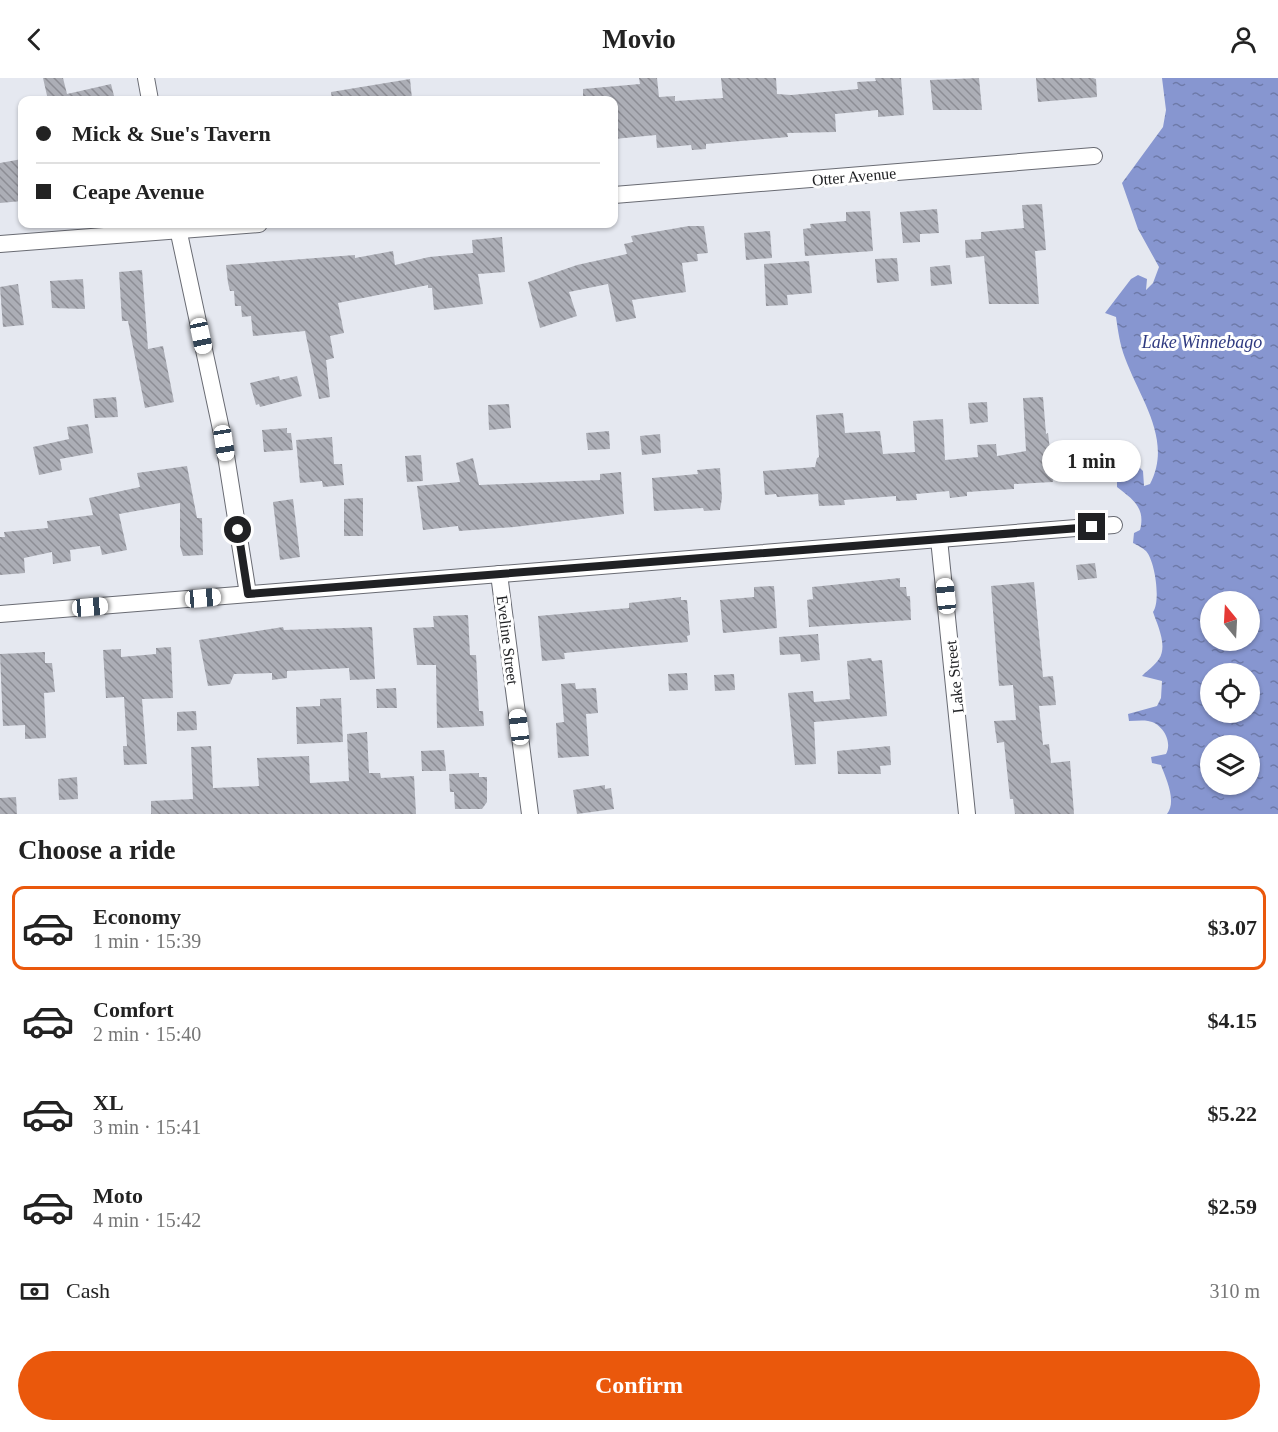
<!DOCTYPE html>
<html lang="en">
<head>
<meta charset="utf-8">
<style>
	:root { --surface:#fff; --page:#f6f6f6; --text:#222; --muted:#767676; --line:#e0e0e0; --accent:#ea580c }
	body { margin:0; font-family:"Times New Roman",serif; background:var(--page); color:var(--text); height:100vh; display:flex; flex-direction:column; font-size:22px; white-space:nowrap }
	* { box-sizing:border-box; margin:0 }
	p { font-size:20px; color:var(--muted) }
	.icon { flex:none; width:33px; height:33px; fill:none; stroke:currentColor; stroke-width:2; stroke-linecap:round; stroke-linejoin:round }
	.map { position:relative; height:736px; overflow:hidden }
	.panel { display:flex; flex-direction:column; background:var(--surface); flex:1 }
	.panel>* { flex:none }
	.banner { position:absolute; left:18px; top:18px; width:600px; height:132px; border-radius:12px; box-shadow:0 2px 4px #0004; display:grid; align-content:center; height:132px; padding:0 18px; background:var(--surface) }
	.needle { width:39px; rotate:342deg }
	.buttons { position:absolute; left:1200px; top:513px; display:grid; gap:12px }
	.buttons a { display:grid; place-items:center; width:60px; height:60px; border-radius:50%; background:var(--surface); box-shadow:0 2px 4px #0004; font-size:30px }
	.end { position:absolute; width:27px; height:27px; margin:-14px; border:8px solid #202124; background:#fff; box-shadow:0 0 0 3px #fff }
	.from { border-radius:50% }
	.bubble { position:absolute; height:42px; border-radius:21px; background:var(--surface); box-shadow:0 2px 4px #0004; font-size:20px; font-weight:800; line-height:42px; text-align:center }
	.car { position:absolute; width:18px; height:36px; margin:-18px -9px; border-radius:8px; box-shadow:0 0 4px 2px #0007; background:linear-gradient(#fff 24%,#345 0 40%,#fff 0 76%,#345 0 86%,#fff 0) }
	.banner b { display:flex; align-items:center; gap:21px; height:57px; font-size:22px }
	.banner b+b { border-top:2px solid var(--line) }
	.banner i { width:15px; height:15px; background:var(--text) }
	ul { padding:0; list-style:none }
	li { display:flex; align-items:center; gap:18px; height:84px; margin:0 12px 9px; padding:0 6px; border:3px solid transparent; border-radius:12px }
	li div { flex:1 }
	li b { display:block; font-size:22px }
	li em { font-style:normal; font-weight:800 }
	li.current { border-color:var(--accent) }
	li>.icon { width:54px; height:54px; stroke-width:1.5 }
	h2 { padding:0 18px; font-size:27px; line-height:72px }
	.pay { display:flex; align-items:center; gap:15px; height:66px; padding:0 18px; font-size:22px }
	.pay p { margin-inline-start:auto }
	.button { display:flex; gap:12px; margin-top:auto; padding:12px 18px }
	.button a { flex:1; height:69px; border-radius:36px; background:var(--accent); color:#fff; font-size:24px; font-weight:800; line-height:69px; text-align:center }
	header { display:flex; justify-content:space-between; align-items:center; height:78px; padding:0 18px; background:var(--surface); font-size:27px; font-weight:800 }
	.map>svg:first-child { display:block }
	.water { fill:url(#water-ripples); fill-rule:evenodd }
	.building { fill:url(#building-back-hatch) }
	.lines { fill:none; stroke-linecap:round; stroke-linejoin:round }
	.street-casing { stroke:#696b73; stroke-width:18 }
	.street { stroke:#fff; stroke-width:16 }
	.route { stroke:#202124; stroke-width:8 }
	.labels { text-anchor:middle; stroke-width:6; stroke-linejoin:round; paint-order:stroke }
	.street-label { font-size:16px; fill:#202124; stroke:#fff }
	.water-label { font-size:18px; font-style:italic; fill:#2f3a80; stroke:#fff }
</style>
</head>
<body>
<header><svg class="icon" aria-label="back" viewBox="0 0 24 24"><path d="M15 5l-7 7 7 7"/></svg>Movio<svg class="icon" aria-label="person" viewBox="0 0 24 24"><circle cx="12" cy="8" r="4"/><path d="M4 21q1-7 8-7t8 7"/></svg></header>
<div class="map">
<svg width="1278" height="736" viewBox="0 0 1278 736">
	<defs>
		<pattern id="water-ripples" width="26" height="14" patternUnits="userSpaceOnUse" patternTransform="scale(1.5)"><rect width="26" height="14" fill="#8796d0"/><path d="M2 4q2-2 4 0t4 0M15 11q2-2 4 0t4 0" fill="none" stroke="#6e7aa9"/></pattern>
		<pattern id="building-back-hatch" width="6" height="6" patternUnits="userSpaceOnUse" patternTransform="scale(1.5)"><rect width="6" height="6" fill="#acaeb6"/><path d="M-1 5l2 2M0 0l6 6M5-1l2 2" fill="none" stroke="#8c8d94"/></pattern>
	</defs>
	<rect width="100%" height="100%" fill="#e5e8f0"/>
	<path class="water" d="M1162,0H1278V736H1167C1177,723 1166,701 1161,687L1152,685L1151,679L1166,676C1173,663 1162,645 1148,643C1142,642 1135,643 1129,643L1128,636L1157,628L1161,620L1162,603L1142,598C1147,593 1155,587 1159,581C1168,568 1157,546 1153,534C1161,523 1155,483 1146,473C1143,470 1137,467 1133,465L1134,455L1140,452C1146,429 1132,421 1117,409V398L1122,389L1136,386L1143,393L1144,408L1150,406C1173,362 1140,321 1125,280C1120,267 1118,253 1116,239L1105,235L1131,201L1138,197L1147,201L1146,212L1153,205L1159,189L1138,151L1122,105L1163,49L1166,32ZM1210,524H1250V562H1210ZM1210,596H1250V634H1210ZM1210,668H1250V706H1210Z"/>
	<g class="building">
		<path d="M43,0H63L67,16L111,6L115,22H67V20L48,22Z"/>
		<path d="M639,0H657L659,19L675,18V23L723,20L721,0H776L777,16L791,17L858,11L857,4L876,3L875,0H901L904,37L878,39V32L835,36L836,54L787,55L788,59L706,66V71L692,72L691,67L657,70L656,57L614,61V22H583V11L640,6Z"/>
		<path d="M979,0L982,32H933L930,2Z"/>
		<path d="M1036,0H1093L1096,1L1097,19L1038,24Z"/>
		<path d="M410,1L412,21L332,22L331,14Z"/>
		<path d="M22,81V123L0,125V85Z"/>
		<path d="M1042,126L1046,172L1035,173L1039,226H989L984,178L966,180L965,162L981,161V154L1024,150L1022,127Z"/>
		<path d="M937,131L939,155L920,156V164L903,165L900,134Z"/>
		<path d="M870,133L873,173L805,178L803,151L811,150L810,146L846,143V134Z"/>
		<path d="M689,148H704L708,175L697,176L698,183L682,185L686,214L632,222L636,240L616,244L608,206L569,214L577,238L540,250L528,204L577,187L627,176L624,166L633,164L631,158Z"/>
		<path d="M770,153L772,180L746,182L744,155Z"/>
		<path d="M502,159L505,194L478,196L483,226L434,232L432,210H428V207L338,225L344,255L330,258L334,280L326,282L330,319L319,321L305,253L253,258L251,238L242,239L241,228H235L234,213H230L228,205L226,187L355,177V180L393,173L395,187L429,179L473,175L472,162Z"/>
		<path d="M897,180L899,203L877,205L875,181Z"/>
		<path d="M809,183L812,215L787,217L788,227L766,228L764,186Z"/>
		<path d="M950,187L952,206L931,208L930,189Z"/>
		<path d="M142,192L148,271L163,268L174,324L145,330L128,243H122L119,194Z"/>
		<path d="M83,201L85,231L52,230L50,203Z"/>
		<path d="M18,206L24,247L3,249L0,209Z"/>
		<path d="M279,298L280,302L297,298L302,318L260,329L259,326L256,327L250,305Z"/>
		<path d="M116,319L118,339L95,340L93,321Z"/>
		<path d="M1043,319L1046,356L1048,355L1050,372H1055L1056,388L1052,389L1053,404L1014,406V411L967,414V418L950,420L949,413L916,416L917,422L896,423V418L844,422L845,427L819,428L818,416L777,419L776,416L765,417L763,393L815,389L817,380L819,379L816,337L843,335L845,355L880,353L883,376L915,374L913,343L943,341L945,382L978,379L977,367L996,366L997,378L1026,373L1023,320Z"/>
		<path d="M987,324L988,344L970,346L968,325Z"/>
		<path d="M509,326L511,350L489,352L488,327Z"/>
		<path d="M88,346L93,375L60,381L62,392L39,397L33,369L69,361L67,349Z"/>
		<path d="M287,350V355H291L293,372L264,374L262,352Z"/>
		<path d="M609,353L610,371L588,372L586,355Z"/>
		<path d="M660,356L661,375L642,377L640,358Z"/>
		<path d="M332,359L334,386H342L344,407L323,409L322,403L300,405L296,362Z"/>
		<path d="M421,377L423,403L407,404L405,378Z"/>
		<path d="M473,380L479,407L600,402V396L621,394L624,436L514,449L459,453L458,448L423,452L417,408L460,404L456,385Z"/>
		<path d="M187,388L197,440H202L203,477L183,478L180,468V425L119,436L127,472L102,477L100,468L70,472L71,483L53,486L52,474L24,480L25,495L0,497V459H5L4,454L48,450L47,443L93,437L89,420L140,409L137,395Z"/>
		<path d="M720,390L722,420L720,432L704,433L703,430L654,433L652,400L698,396L697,392Z"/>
		<path d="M363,420V458H344V421Z"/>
		<path d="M293,421L300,479L280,482L273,424Z"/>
		<path d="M1095,485L1097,500L1078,502L1076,487Z"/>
		<path d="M900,500V509H906L907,518H910L911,542L809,549L807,522L813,521L812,509Z"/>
		<path d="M1034,504L1043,599L1053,598L1056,627L1039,628L1043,667L1049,666L1051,685L1070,683L1074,736H1015L1013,721H1010L1004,664L997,665L994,643L1016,642L1013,607L999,608L991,508Z"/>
		<path d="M774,508L777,550L723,555L720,522L754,519V509Z"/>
		<path d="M681,519V522H687L690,557L687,558L688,564L564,575L565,581L542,583L538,538L629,530V525Z"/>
		<path d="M468,537L470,577H476L479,633H483L484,648L437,650L436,587H417L413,550L434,549L433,538Z"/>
		<path d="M283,549L284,552L372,549L375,601L350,602L349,590L287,593V600L272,602V595L234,596L230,606L208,608L199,562Z"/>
		<path d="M818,556L820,582L801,584L800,576L780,577L779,559Z"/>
		<path d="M171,569L173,620L142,621L147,686L124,687L123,668H127L124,619L106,620L103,572L121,571V579L156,576V570Z"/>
		<path d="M45,574V585H52L55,614L44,615L46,660L25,661V647L3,648L0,576Z"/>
		<path d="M871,580L872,583L882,582L887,638L814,644L816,686L795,687L788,615L813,613L814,624L850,621L847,583Z"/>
		<path d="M687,595L688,612L669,613L668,596Z"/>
		<path d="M734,596L735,612L715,613L714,597Z"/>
		<path d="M575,605L576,611L596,610L598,635L586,636L589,678L558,680L556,645L564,644L561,606Z"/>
		<path d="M396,610L397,630H377L376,611Z"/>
		<path d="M341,620L343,664L297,666L296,629L320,628V621Z"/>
		<path d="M196,633L197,652L177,653V634Z"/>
		<path d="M367,654L369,695H380L381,700L414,698L416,736H151V723L193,721L191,669L211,668L213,710L259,708L257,680L309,678L310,705L349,703L347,656Z"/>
		<path d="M890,668L891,687L880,688L881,696H838L837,673Z"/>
		<path d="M444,672L446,693H422L421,673Z"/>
		<path d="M479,695V699H487V724L482,731H455L454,714H450L449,696Z"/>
		<path d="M77,699L78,721L59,722L58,701Z"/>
		<path d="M605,707V711L611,710L614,731L577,736L573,712Z"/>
		<path d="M16,719L17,736H0V720Z"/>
	</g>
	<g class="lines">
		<defs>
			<g id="street">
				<path d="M146,0L150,22"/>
				<path d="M614,117L1094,78"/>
				<path d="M177,146L224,365L248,516"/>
				<path d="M0,166L259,146"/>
				<path d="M939,461L967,736"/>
				<path d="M499,496L530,736"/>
				<path d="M0,536L1114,447"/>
			</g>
		</defs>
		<use href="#street" class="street-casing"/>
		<use href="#street" class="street"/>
	</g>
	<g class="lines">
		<path class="route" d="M238,452L248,516L1092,449"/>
	</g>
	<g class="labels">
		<g class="street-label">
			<text transform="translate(854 98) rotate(-5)" y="6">Otter Avenue</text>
			<text transform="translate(508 562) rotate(83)" y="6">Eveline Street</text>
			<text transform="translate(954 599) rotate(-96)" y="6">Lake Street</text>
		</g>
		<g class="water-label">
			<text x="1202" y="270">Lake Winnebago</text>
		</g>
	</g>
</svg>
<div class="buttons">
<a><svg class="needle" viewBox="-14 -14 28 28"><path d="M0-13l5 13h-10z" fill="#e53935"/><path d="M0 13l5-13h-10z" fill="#767676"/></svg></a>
<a><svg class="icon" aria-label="locate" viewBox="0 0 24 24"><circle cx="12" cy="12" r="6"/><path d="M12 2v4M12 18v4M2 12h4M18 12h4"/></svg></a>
<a><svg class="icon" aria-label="layers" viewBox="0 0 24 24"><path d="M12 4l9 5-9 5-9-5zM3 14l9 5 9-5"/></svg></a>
</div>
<i class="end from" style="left:238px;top:452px"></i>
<i class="end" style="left:1092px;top:449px"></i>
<div class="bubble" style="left:1042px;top:362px;width:99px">1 min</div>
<i class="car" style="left:201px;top:258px;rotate:168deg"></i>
<i class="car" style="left:224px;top:365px;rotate:171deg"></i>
<i class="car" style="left:946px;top:518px;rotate:354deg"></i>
<i class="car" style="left:203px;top:520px;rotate:85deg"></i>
<i class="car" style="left:90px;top:529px;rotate:85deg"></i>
<i class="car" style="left:519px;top:649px;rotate:353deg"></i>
<div class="banner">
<b><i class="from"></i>Mick &amp; Sue's Tavern</b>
<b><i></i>Ceape Avenue</b>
</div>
</div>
<section class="panel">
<h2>Choose a ride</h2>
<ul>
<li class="current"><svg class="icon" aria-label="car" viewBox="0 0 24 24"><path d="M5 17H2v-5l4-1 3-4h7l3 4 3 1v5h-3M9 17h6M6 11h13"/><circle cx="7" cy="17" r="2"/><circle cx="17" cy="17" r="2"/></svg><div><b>Economy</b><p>1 min · 15:39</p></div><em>$3.07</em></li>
<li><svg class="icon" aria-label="car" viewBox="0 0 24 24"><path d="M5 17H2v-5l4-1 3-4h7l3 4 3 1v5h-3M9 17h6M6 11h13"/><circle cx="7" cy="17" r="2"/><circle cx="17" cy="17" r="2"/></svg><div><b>Comfort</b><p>2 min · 15:40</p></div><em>$4.15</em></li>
<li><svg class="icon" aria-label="car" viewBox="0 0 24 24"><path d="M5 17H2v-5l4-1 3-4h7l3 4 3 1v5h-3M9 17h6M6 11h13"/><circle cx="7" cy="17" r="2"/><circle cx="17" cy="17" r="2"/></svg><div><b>XL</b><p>3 min · 15:41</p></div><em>$5.22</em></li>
<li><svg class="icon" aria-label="car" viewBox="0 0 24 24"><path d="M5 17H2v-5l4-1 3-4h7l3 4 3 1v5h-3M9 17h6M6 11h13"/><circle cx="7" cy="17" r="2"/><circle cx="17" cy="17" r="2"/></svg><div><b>Moto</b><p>4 min · 15:42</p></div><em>$2.59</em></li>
</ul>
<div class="pay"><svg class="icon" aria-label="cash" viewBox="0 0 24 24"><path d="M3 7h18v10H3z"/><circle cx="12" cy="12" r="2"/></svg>Cash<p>310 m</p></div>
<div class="button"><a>Confirm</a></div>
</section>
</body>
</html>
